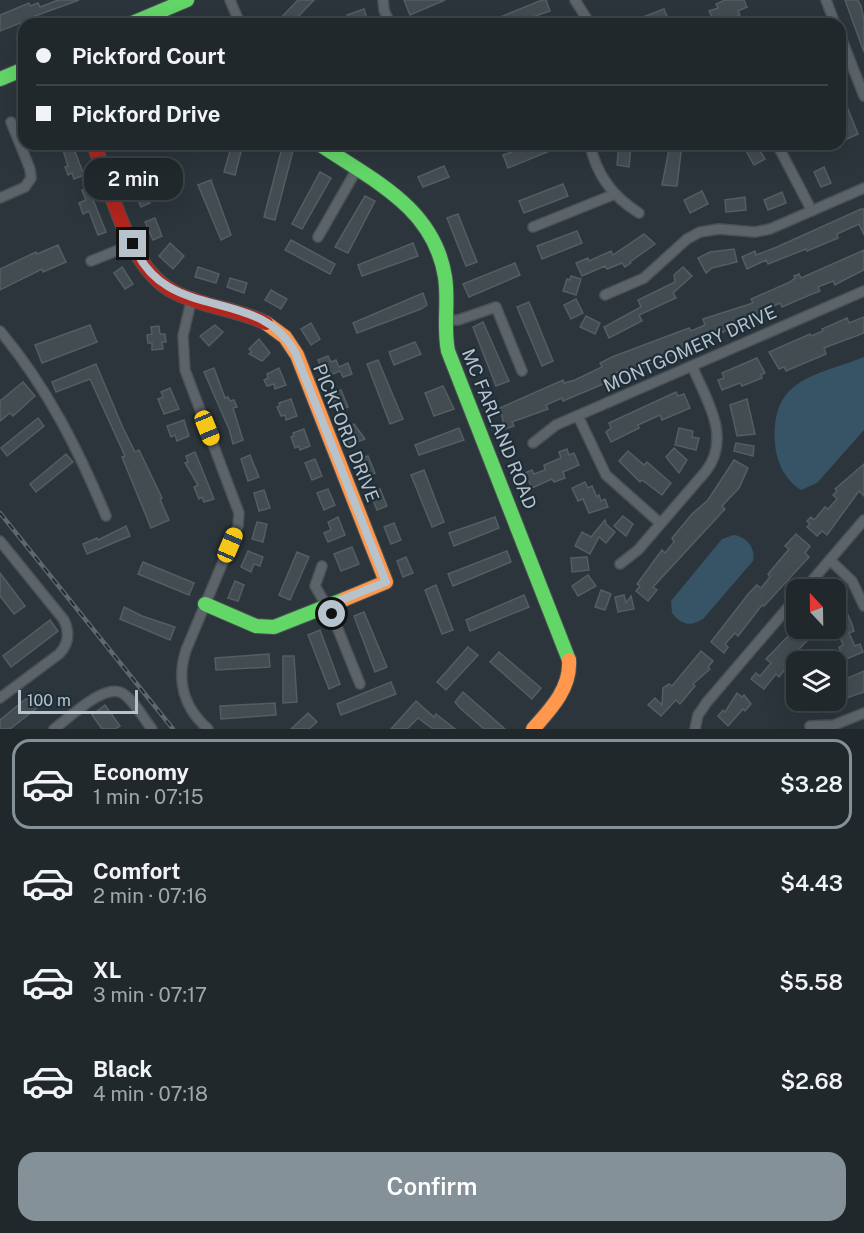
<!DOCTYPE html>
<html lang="en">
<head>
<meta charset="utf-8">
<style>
	:root { --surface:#20282c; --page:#2d3438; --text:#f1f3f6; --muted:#a2a6a9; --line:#3d4448; --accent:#859199 }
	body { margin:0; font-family:"Public Sans",sans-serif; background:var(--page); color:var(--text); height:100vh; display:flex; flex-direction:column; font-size:22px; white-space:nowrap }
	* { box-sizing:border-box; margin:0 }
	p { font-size:20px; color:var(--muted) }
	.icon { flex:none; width:33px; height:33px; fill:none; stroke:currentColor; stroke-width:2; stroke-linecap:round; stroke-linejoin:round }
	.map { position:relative; height:729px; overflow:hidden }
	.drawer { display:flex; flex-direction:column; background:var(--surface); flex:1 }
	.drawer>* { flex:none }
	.banner { position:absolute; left:18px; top:18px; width:828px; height:132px; border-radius:18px; box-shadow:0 6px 24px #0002,0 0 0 2px var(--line); display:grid; align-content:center; height:132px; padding:0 18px; background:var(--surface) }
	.needle { width:39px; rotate:338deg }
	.tools { position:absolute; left:786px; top:579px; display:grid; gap:12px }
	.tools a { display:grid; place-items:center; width:60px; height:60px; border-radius:12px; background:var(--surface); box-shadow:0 6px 24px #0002,0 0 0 2px var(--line); font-size:30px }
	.scale { position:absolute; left:18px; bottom:15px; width:120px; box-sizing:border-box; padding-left:6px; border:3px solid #b6c3cc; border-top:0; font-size:16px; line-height:21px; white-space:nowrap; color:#b6c3cc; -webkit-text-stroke:4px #1e2d37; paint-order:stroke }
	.end { position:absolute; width:27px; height:27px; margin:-14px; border:8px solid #b6c3cc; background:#111; box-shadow:0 0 0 3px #111 }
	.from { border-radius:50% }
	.bubble { position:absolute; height:42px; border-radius:18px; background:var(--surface); box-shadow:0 6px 24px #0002,0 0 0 2px var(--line); font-size:20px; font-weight:600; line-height:42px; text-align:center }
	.car { position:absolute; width:18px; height:36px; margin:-18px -9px; border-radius:8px; box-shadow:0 0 4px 2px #0007; background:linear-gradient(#f5c518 24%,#345 0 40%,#f5c518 0 76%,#345 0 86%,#f5c518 0) }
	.banner b { display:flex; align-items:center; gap:21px; height:57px; font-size:22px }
	.banner b+b { border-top:2px solid var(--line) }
	.banner i { width:15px; height:15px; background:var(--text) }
	ul { padding:10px 0 0; list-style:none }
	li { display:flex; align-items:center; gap:18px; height:90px; margin:0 12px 9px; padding:0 6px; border:3px solid transparent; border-radius:18px }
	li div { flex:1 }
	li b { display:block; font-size:22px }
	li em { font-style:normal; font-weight:600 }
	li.active { border-color:var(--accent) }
	li>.icon { width:54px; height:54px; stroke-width:1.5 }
	.button { display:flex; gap:12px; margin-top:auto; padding:12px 18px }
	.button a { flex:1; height:69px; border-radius:18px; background:var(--accent); color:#fff; font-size:24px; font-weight:600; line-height:69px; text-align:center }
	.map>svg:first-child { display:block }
	.water { fill:#375366 }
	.building { fill:#434c51; stroke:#535d63; stroke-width:1.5 }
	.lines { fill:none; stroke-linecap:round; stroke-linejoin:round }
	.street-casing { stroke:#4a5155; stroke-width:12 }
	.fast-casing { stroke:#4a5155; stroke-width:16 }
	.slow-casing { stroke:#4a5155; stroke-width:16 }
	.jam-casing { stroke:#4a5155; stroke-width:16 }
	.street { stroke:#5c6369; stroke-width:9 }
	.fast { stroke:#63d668; stroke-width:14 }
	.slow { stroke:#ff974d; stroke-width:14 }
	.jam { stroke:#b3261e; stroke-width:14 }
	.rail-casing { stroke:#60676c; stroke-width:4.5 }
	.rail { stroke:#1e2d37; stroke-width:2; stroke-dasharray:7; stroke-linecap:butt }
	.route { stroke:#b6c3cc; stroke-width:8 }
	.labels { text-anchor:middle; stroke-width:4.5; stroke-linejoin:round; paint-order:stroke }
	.street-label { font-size:18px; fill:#b6c3cc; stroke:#1e2d37 }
</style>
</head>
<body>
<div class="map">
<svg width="864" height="729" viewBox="0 0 864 729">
	<rect width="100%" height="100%" fill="#2b353b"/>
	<g class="water">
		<path d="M864,357V430L817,483L801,490C785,480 776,462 775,443C771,378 813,377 864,357Z"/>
		<path d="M733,535C746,536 756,548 753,561L703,619C691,627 681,625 672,613L671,601L722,539Z"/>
	</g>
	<g class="building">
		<path d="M58,0H79L27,19L29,24L20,23L0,31V15L29,3L30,6L38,3L40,7Z"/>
		<path d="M298,0H314L291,24H275Z"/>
		<path d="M404,0H445L410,15Z"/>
		<path d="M542,0H546L550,11L512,24H483Z"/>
		<path d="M725,0H744L747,7L738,11L740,15L724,22L722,18L714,21L709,11L718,8L716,4Z"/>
		<path d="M845,0H858L861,6L864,20V52Z"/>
		<path d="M364,9L369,24H350L347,15Z"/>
		<path d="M664,9L669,21L660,24H625Z"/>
		<path d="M840,89L858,134L845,140L841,129L844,128L840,119Z"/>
		<path d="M61,144H72L84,175L74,179L72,173L68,175L65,167L68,166Z"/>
		<path d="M232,144H243L235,175L224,172Z"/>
		<path d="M283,144L294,147L275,220L264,217Z"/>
		<path d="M536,144H567L508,168L503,155Z"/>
		<path d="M619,144H631L629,167L617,165Z"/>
		<path d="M670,144H682L677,186L662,185Z"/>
		<path d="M742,144H756L765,159L754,165Z"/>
		<path d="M133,163L150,203L141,207L123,167Z"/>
		<path d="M444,166L449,177L423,187L418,177Z"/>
		<path d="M824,167L831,183L821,187L814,172Z"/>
		<path d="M320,172L331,178L302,229L292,224Z"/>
		<path d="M211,180L231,235L221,240L198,185Z"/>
		<path d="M563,184L568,196L524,213L519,201Z"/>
		<path d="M88,187L106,232L98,235L89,211L83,214L79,203L86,200L82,190Z"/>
		<path d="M702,191L708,204L690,213L684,200Z"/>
		<path d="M782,192L786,203L768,210L764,200Z"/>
		<path d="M365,196L375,201L348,253L335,247Z"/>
		<path d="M745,197L746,210L726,212L725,200Z"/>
		<path d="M861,209H864V235L859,224L837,234L838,238L807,251L806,249L768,264L766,260L747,269L742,257L755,251L756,255L777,247Z"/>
		<path d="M458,214L477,262L466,266L447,218Z"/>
		<path d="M155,218L162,236L153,240L145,222Z"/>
		<path d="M577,231L582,243L542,259L537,246Z"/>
		<path d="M644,234L655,244L630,262L631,263L625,267L622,263L607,269L605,266L582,276L576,263L588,258L589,261L611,251L613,255Z"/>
		<path d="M291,240L335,264L330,274L285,250Z"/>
		<path d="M170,243L184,256L173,269L159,256Z"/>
		<path d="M413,243L418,256L362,276L358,265Z"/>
		<path d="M58,245L66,262L43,272L42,269L0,290V269L36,252L37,254Z"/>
		<path d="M734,249L737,262L712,268L706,273L698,258L710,252Z"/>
		<path d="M864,250V270L842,281L835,285L833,281L818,287L820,291L812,294L782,307L780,303L764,310L766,314L747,322L742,319L730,323L732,328L630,373L628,368L613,374L615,379L563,401L562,398L546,405L548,409L512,422L514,426L505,429L500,408L563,380L564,383L575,380L602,367L600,363L612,357L689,328L691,331L705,325L703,319L753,303L751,299L790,282L795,278L794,276L799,274L801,278Z"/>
		<path d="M515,263L520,275L469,297L463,284Z"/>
		<path d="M122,267L133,284L125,289L114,273Z"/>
		<path d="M198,267L219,274L216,283L195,277Z"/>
		<path d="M683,267L692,276L673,293L676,298L639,315L642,321L609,338L604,327L641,307L638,300L675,282L674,275Z"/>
		<path d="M571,276L581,279L576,295L563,291L567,279L570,280Z"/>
		<path d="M230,278L247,283L244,293L227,287Z"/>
		<path d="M271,290L287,299L281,309L265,300Z"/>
		<path d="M423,293L427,305L421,309L357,333L353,323Z"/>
		<path d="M576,299L583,313L571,319L564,305Z"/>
		<path d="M529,302L553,361L542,366L517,307Z"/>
		<path d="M586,316L600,323L595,334L580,327Z"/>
		<path d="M864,317V333L824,348L826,354L786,371L784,367L779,369L769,352L810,334L811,336L823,331L822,329L847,318L849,323Z"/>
		<path d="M483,322L509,381L496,386L473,327Z"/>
		<path d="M311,323L320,339L311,345L301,329Z"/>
		<path d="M90,325L97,342L42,363L35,345Z"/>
		<path d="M215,325L223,332L209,346L200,336Z"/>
		<path d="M159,326L160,334H165L166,342H162L163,349L152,350V343H148L147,335L152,334L151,327Z"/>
		<path d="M259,339L270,353L262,361L249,354L252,352L249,349Z"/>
		<path d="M415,342L421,354L394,365L389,352Z"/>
		<path d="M328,356L331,362L336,360L339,367L348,363L352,374L343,377L340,371L325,377L318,360Z"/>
		<path d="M757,358L765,373L761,375L762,378L742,386L740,383L722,390L718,380L724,378L722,373Z"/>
		<path d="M378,360L403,419L390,424L367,364Z"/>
		<path d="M96,364L123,428L135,452L139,450L162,498L160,499L169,520L151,528L122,457L125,456L90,379L56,392L52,382Z"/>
		<path d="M214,368L225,398L228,397L230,401L234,400L237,407L233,408L243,440L233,444L229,429L204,372Z"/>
		<path d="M279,368L286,385L275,389L274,384L267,386L264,380L268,378L267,374Z"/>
		<path d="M23,382L35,396L13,416L10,413L0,421V401Z"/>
		<path d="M443,386L454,409L434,416L425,393Z"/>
		<path d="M170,388L179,409L164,414L158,399L163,397L161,392Z"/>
		<path d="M341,390L348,407L337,411L330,394Z"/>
		<path d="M676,392L678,396L684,394L690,408L662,420L660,415L638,425L639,428L611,442L606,432L611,428L609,423Z"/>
		<path d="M291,399L297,416L286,420L285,415L281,416L277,407L280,406L279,403Z"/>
		<path d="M747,399L755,434L737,436L730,405Z"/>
		<path d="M38,418L44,426L7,456L1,448Z"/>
		<path d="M184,420L189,436L177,441L175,435L171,437L167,426Z"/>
		<path d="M354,424L365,439L350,445L343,428Z"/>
		<path d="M459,428L464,440L419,455L415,445Z"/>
		<path d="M679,428L693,431L692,437L699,438L696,450L675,445Z"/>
		<path d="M304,429L310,446L300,450L299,446L295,448L291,437L294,436L293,433Z"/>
		<path d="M736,443L754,446L753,456L734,451Z"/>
		<path d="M674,448L687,460L679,473L666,457Z"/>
		<path d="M567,449L569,455L574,453L579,465L563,472L565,478L554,482L552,479L532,488L525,473L532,470L534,474L545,470L544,465L561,458L559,452Z"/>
		<path d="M628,451L644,465L647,462L671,483L662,495L642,480L640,482L619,461Z"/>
		<path d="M195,452L214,499L204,502L202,497L199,499L194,487L198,485L185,463L188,462L186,456Z"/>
		<path d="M66,454L73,462L36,492L30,484Z"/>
		<path d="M250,455L259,477L248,481L241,459Z"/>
		<path d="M368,456L375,473L364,477L357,460Z"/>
		<path d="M315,459L322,476L312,480L305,463Z"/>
		<path d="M734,460L748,468L739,488L722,506L725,509L653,587L657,590L648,601L636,591L640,586L637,584L662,550L665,553L674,542L672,538L692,514L708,500Z"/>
		<path d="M864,464V496L859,491L827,535L822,531L817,536L807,527L810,524L807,521L811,517L814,520L825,507L828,509L837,499L833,495L837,491L835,489Z"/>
		<path d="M424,470L444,522L432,527L411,475Z"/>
		<path d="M585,482L588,488L592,486L597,497L599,495L601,501L605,499L608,507L589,513L583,499L578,501L572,488Z"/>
		<path d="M328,489L335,505L324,510L317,493Z"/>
		<path d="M380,489L387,506L377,510L370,493Z"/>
		<path d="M264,490L270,508L259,511L254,493Z"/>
		<path d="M623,516L633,524L626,536L614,526Z"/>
		<path d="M338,517L345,535L328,542L324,533L331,530L328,522Z"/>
		<path d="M495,517L499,528L454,546L449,533Z"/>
		<path d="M605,520L606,524L615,532L606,543L599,537L590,554L575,546L582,532L591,537Z"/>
		<path d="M257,522L267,524L263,542L252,539Z"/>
		<path d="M394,523L401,540L391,544L384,527Z"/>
		<path d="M126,526L130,536L87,554L83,544L97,538L98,540Z"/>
		<path d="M796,534L810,546L805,553L809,557L764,606L762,605L738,636L735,633L725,644L728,647L724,653L711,642L749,593L757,585L761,588L770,577L768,574L789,549L785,546Z"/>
		<path d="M352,547L359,564L341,571L334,554Z"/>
		<path d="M248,551L263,557L260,566L254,564L251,572L241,567Z"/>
		<path d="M507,551L511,562L453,586L448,574Z"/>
		<path d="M297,552L309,557L290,600L279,595Z"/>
		<path d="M406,557L413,573L403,577L397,561Z"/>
		<path d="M587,557L589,570L572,572L571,558Z"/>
		<path d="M143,562L194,583L189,595L138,574Z"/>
		<path d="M0,573L25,606L14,614L0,596Z"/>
		<path d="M588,575L596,586L578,596L572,586Z"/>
		<path d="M235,581L244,585L238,601L228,598Z"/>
		<path d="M436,585L453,630L442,634L425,590Z"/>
		<path d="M601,590L611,594L605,610L595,607Z"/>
		<path d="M524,595L529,607L470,631L466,620Z"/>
		<path d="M624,595L626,603L631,596L634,609L618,612L615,597Z"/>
		<path d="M836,597L840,608L844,606L852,624L854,631L849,633L855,646L860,644L863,652L844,660L839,647L843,645L836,627Z"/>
		<path d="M124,607L142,616L175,627L170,640L120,619Z"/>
		<path d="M364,612L387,667L375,672L354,616Z"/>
		<path d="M50,620L58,631L11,667L3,656Z"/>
		<path d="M796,628H802L812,636L784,664L787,667L779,677L776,674L764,689L751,679L756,673L760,676L771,663L766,659Z"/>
		<path d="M320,630L340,684L329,689L308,635Z"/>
		<path d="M468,647L478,655L446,690L437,682Z"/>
		<path d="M701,651L713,661L708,667L710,669L693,684L695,686L680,704L676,700L661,716L648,705L655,698L662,705L663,688L669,684L672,686Z"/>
		<path d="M499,652L541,688L532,699L490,662Z"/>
		<path d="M269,654L270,667L216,670L215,658Z"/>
		<path d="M283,656H294L297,702L283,703Z"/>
		<path d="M864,671V692L835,702L836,683Z"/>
		<path d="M391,682L396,694L341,715L337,704Z"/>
		<path d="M463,692L505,729H484L460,708L455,702Z"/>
		<path d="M33,693L42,704L10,729H0V720Z"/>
		<path d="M737,693L742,697L744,695L751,704L745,711L743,709L728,726L718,716L723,710L725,712Z"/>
		<path d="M416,701L434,717L436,714L455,729H433L418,718L407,729H391Z"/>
		<path d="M275,703L276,715L221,719L220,706Z"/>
		<path d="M105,705L120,726L115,729H102L92,715Z"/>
		<path d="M308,713L317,722L309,729H291Z"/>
	</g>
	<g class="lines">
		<defs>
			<g id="street">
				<path d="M230,0L240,24"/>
				<path d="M383,0L384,10L390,24"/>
				<path d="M575,0L590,24"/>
				<path d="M826,0L835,24"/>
				<path d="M840,35L864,96"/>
				<path d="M590,144C596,174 613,197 639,213"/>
				<path d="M777,144L812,211"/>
				<path d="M0,198L25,187L31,178L30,169L11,122"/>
				<path d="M533,227L615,194"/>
				<path d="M318,237L357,169"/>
				<path d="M91,261L133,244"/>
				<path d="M605,295L644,278L687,239L700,232L719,229L755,232L770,229L864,188"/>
				<path d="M192,297L183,336L185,370L239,513L238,526L186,650C176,681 184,708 208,729"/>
				<path d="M446,320H458L496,307L522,371"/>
				<path d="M0,331C47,387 78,449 106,516"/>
				<path d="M578,416L606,475L660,523"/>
				<path d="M533,443L556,425L864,291"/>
				<path d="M0,541L64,620C70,633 69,644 59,654L0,698"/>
				<path d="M830,560L852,581L864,606"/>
				<path d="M620,564L638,550L706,471C732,437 706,399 692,366"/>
				<path d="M322,566L315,586L333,617L360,684"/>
				<path d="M804,590L864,520"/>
				<path d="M810,726L834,725L864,713"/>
				<path d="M54,729C69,718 104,683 122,693C134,700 143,718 152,729"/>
				<path d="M695,729L698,715L707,702L796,598"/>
			</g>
			<g id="fast">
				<path d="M130,24L187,0"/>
				<path d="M0,79L24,69"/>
				<path d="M319,144C372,180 434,207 445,277C449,302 443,326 448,351L569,660"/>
				<path d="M205,604L256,626L274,627L345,599"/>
			</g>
			<g id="slow">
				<path d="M266,323L285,337L297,355L386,582L345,599"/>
				<path d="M533,729C551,709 571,688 569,660"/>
			</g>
			<path id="jam" d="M94,144C111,190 128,268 174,292C203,307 237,309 266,323"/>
		</defs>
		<use href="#street" class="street-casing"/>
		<use href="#fast" class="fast-casing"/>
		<use href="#slow" class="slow-casing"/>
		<use href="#jam" class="jam-casing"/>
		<use href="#street" class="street"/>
		<use href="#fast" class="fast"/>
		<use href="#slow" class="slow"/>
		<use href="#jam" class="jam"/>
		<defs>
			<path id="rail" d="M0,513L173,729"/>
		</defs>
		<use href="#rail" class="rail-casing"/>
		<use href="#rail" class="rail"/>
	</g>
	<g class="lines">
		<path class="route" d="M133,244C165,325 257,284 295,352L386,582L326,606L332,614"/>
	</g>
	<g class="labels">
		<g class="street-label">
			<text transform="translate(690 349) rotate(-24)" y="6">MONTGOMERY DRIVE</text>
			<text transform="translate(499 429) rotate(68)" y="6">MC FARLAND ROAD</text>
			<text transform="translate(346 433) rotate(68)" y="6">PICKFORD DRIVE</text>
		</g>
	</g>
</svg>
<div class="tools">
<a><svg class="needle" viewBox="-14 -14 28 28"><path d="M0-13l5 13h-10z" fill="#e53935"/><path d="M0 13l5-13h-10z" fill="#a2a6a9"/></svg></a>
<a><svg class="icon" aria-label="layers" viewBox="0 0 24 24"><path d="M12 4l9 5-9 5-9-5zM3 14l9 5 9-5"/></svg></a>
</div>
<div class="scale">100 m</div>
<i class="end from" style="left:332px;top:614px"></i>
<i class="end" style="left:133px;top:244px"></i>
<div class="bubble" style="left:84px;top:158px;width:99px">2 min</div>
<i class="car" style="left:207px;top:428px;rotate:158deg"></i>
<i class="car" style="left:230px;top:545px;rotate:23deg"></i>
<div class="banner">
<b><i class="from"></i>Pickford Court</b>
<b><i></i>Pickford Drive</b>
</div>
</div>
<section class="drawer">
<ul>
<li class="active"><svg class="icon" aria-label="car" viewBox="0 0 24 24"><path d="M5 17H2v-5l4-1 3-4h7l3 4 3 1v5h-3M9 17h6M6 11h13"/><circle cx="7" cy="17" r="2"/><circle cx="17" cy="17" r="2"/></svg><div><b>Economy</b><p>1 min · 07:15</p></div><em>$3.28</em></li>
<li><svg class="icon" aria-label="car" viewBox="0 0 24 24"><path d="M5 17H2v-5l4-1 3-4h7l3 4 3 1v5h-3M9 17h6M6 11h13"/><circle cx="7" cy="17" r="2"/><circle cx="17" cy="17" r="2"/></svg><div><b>Comfort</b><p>2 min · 07:16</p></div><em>$4.43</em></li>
<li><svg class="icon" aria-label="car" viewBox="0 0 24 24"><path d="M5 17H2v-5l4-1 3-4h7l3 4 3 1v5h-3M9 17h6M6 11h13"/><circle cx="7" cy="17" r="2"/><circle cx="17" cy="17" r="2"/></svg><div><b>XL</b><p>3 min · 07:17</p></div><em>$5.58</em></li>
<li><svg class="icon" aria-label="car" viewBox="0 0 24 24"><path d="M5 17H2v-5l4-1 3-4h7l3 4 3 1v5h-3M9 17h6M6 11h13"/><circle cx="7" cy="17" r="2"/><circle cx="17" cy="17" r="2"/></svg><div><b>Black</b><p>4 min · 07:18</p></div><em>$2.68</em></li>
</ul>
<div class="button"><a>Confirm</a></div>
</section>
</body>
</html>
